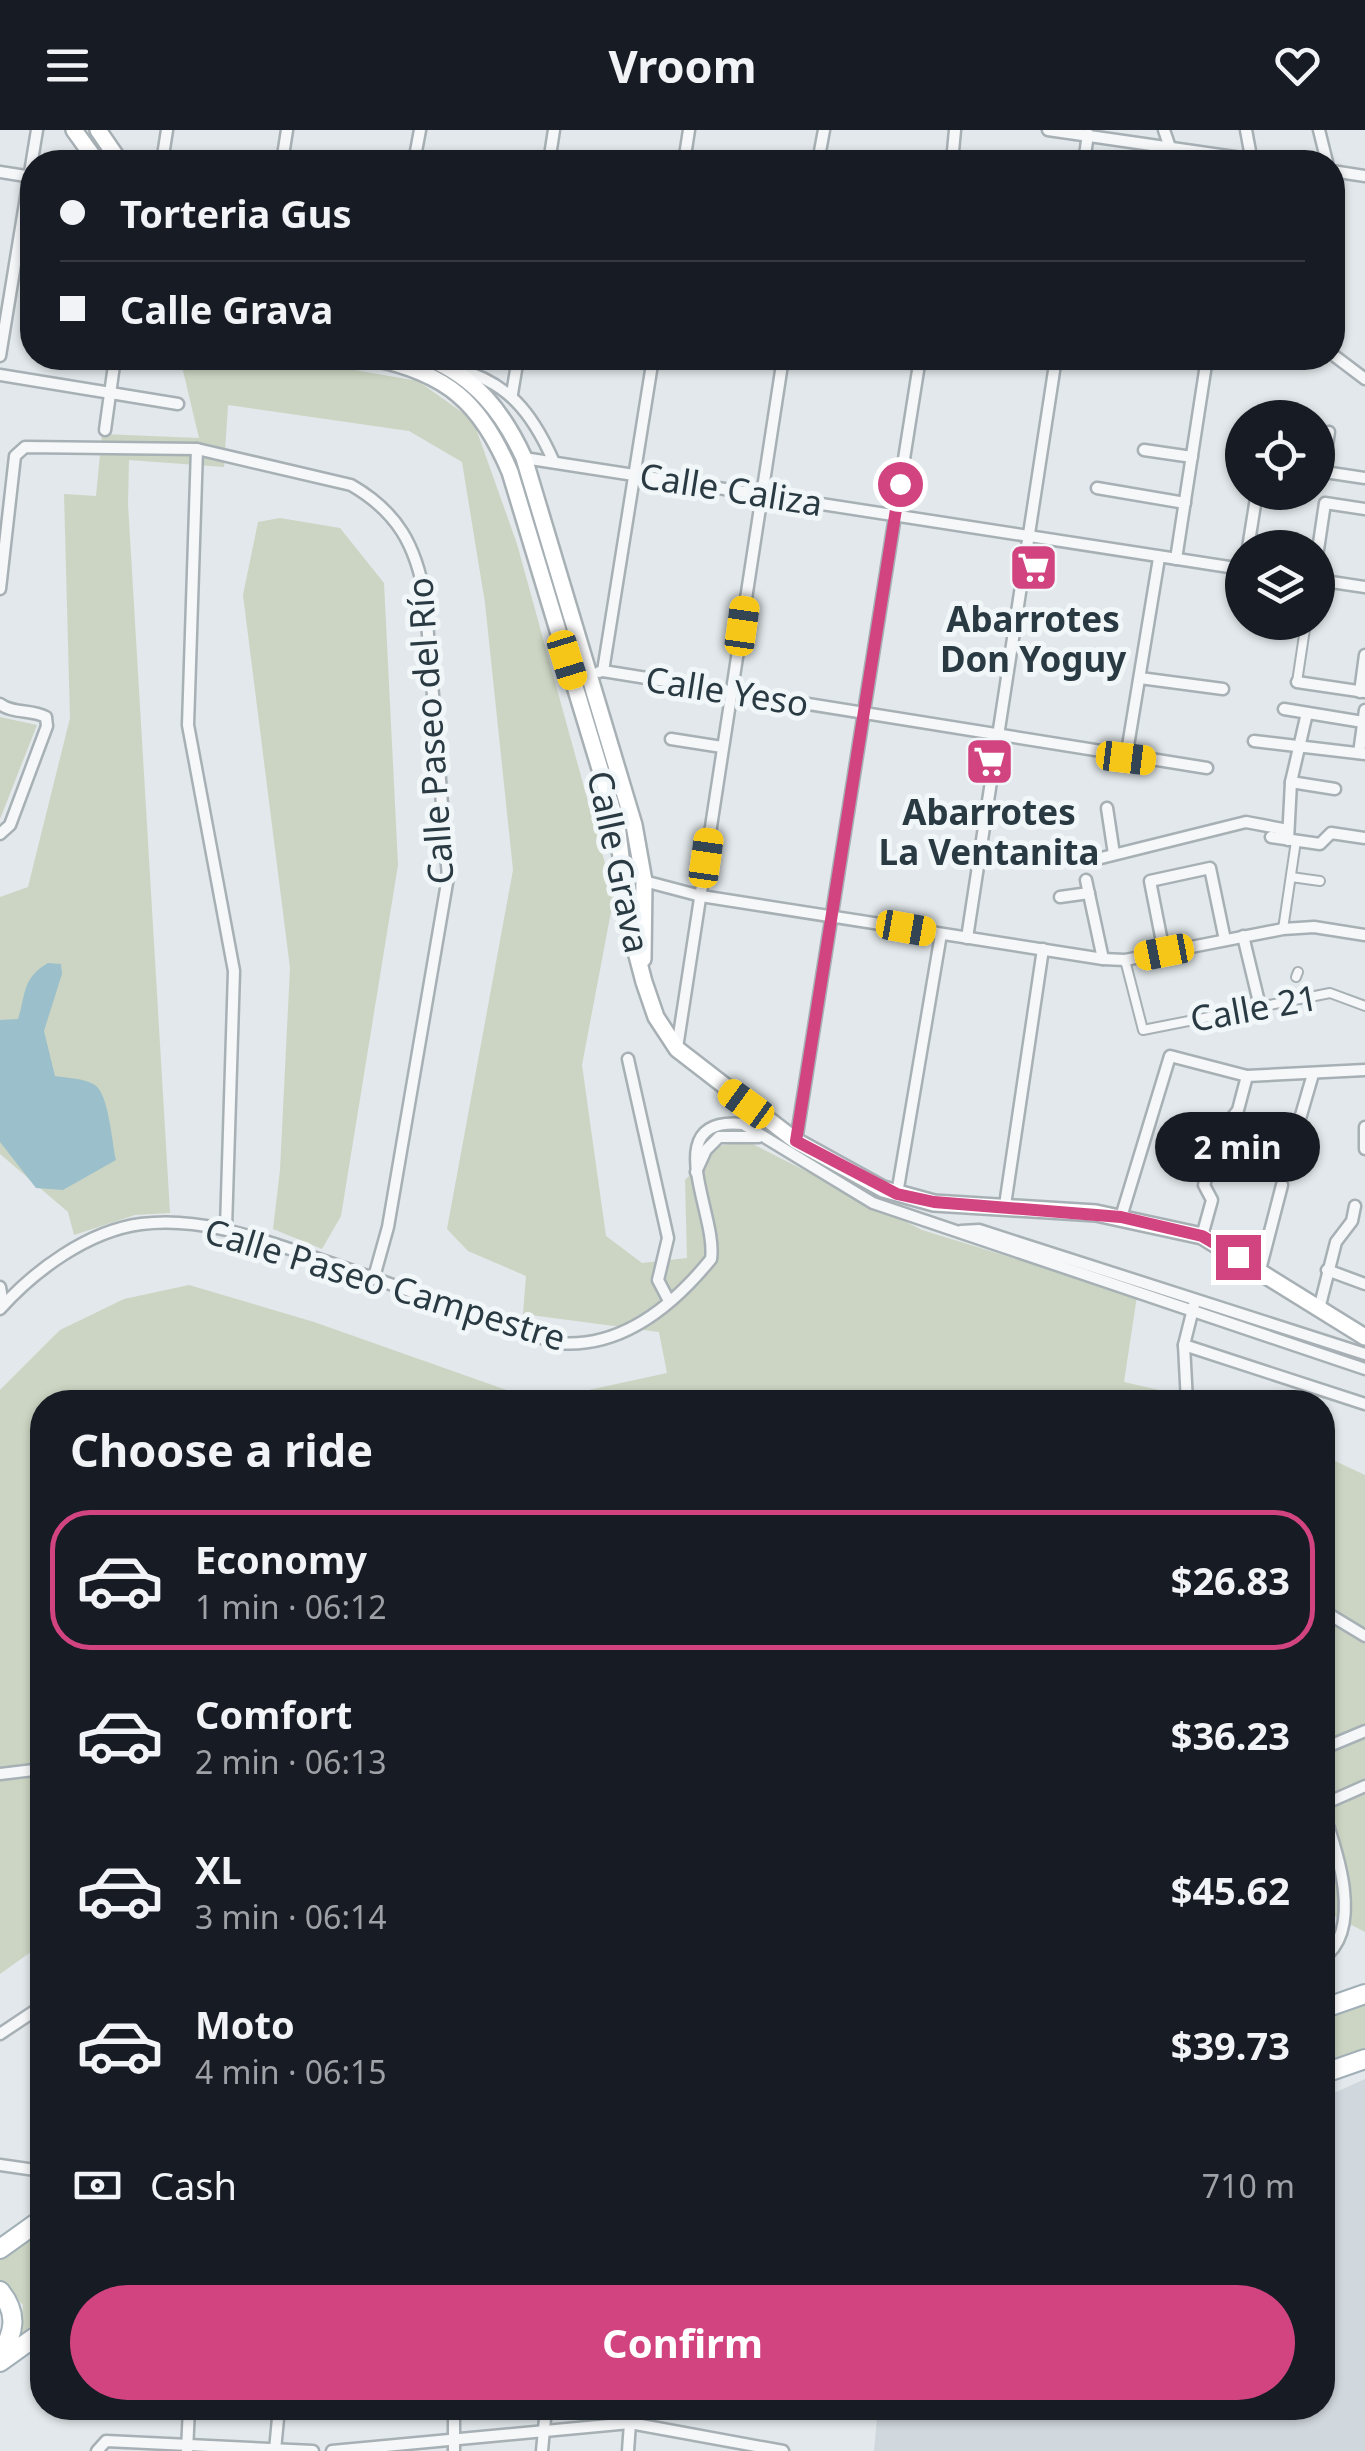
<!DOCTYPE html>
<html lang="en">
<head>
<meta charset="utf-8">
<style>
	:root { --surface:#171b24; --page:#242831; --text:#f1f3f6; --muted:#9ea1a6; --line:#363941; --accent:#d24480 }
	body { margin:0; font-family:"Noto Sans",sans-serif; background:var(--page); color:var(--text); height:100vh; display:flex; flex-direction:column; font-size:38px; white-space:nowrap }
	* { box-sizing:border-box; margin:0 }
	p { font-size:32px; color:var(--muted) }
	.icon { flex:none; width:55px; height:55px; fill:none; stroke:currentColor; stroke-width:2; stroke-linecap:round; stroke-linejoin:round }
	.map { position:relative; flex:1; overflow:hidden }
	.side { position:absolute; left:30px; top:1260px; width:1305px; height:1030px; display:flex; flex-direction:column; background:var(--surface); border-radius:40px; box-shadow:0 2px 8px #0004 }
	.side>* { flex:none }
	.top-card { position:absolute; left:20px; top:20px; width:1325px; height:220px; border-radius:40px; box-shadow:0 2px 8px #0004; display:grid; align-content:center; height:220px; padding:0 40px; background:var(--surface) }
	.tools { position:absolute; left:1225px; top:270px; display:grid; gap:20px }
	.tools a { display:grid; place-items:center; width:110px; height:110px; border-radius:50%; background:var(--surface); box-shadow:0 2px 8px #0004; font-size:50px }
	.end { position:absolute; width:45px; height:45px; margin:-22px; border:12px solid #d24480; background:#fff; box-shadow:0 0 0 5px #fff }
	.from { border-radius:50% }
	.bubble { position:absolute; height:70px; border-radius:35px; background:var(--surface); box-shadow:0 2px 8px #0004; font-size:32px; font-weight:700; line-height:70px; text-align:center }
	.car { position:absolute; width:30px; height:60px; margin:-30px -15px; border-radius:12px; box-shadow:0 0 8px 2px #0007; background:linear-gradient(#f5c518 24%,#345 0 40%,#f5c518 0 76%,#345 0 86%,#f5c518 0) }
	.top-card b { display:flex; align-items:center; gap:35px; height:95px; font-size:38px }
	.top-card b+b { border-top:2px solid var(--line) }
	.top-card i { width:25px; height:25px; background:var(--text) }
	ul { padding:0; list-style:none }
	li { display:flex; align-items:center; gap:30px; height:140px; margin:0 20px 15px; padding:0 20px; border:5px solid transparent; border-radius:40px }
	li div { flex:1 }
	li b { display:block; font-size:38px }
	li em { font-style:normal; font-weight:700 }
	li.selected { border-color:var(--accent) }
	li>.icon { width:90px; height:90px; stroke-width:1.5 }
	h2 { padding:0 40px; font-size:45px; line-height:120px }
	.pay { display:flex; align-items:center; gap:25px; height:110px; padding:0 40px; font-size:38px }
	.pay p { margin-inline-start:auto }
	.cta { display:flex; gap:20px; margin-top:auto; padding:20px 40px }
	.cta a { flex:1; height:115px; border-radius:60px; background:var(--accent); color:#fff; font-size:40px; font-weight:700; line-height:115px; text-align:center }
	header { display:flex; justify-content:space-between; align-items:center; height:130px; padding:0 40px; background:var(--surface); font-size:45px; font-weight:700 }
	.map>svg:first-child { display:block }
	.built { fill:#d0d7dd }
	.green { fill:#ccd5c3 }
	.water { fill:#9cc0cb }
	.lines { fill:none; stroke-linecap:round; stroke-linejoin:round }
	.pedestrian-casing { stroke:#a7b0b5; stroke-width:12 }
	.minor-casing { stroke:#a7b0b5; stroke-width:15 }
	.secondary-casing { stroke:#a7b0b5; stroke-width:20 }
	.primary-casing { stroke:#a1afb7; stroke-width:22 }
	.pedestrian { stroke:#f5f7f9; stroke-width:8 }
	.minor { stroke:#f5f7f9; stroke-width:10 }
	.secondary { stroke:#fff; stroke-width:15 }
	.primary { stroke:#fff; stroke-width:18 }
	.route { stroke:#d24480; stroke-width:12 }
	.labels { text-anchor:middle; stroke-width:10; stroke-linejoin:round; paint-order:stroke }
	.street-label { font-size:35px; fill:#293a43; stroke:#f1f6f8 }
	.poi-label { font-size:35px; font-weight:bold; fill:#293a43; stroke:#f1f6f8 }
</style>
</head>
<body>
<header><svg class="icon" aria-label="menu" viewBox="0 0 24 24"><path d="M4 6h16M4 12h16M4 18h16"/></svg>Vroom<svg class="icon" aria-label="heart" viewBox="0 0 24 24"><path d="M12 20l-8-8c-3-5 5-10 8-4 3-6 11-1 8 4z"/></svg></header>
<div class="map">
<svg width="1365" height="2321" viewBox="0 0 1365 2321">
	<rect width="100%" height="100%" fill="#e2e8eb"/>
	<path class="built" d="M1365,1949V2321H874L878,2278H1322L1323,1968Z"/>
	<g class="green">
		<path d="M180,228H285L418,251L473,290L517,414L614,766L582,935L606,1106L642,1133L687,1128L685,1050L719,1016L747,1011L922,1100L1137,1166L1124,1252L1211,1272H42V1814L0,1844V1260L60,1200L124,1169L189,1155L314,1192L538,1271L667,1243L659,1202L523,1184L526,1146L468,1121L447,1099L513,740L485,473L462,332L409,301L228,275L224,337L129,330L128,374L170,1083L135,1085L74,1105L68,1082L0,1024V767L28,757L70,588L64,364L96,366L102,304L199,308Z"/>
		<path d="M280,388L340,398L384,453L398,735L341,1086L322,1119L273,1099L280,1040L290,838L243,465L258,392Z"/>
		<path d="M0,587L37,595L0,689Z"/>
		<path d="M1322,1325L1365,1345V1802L1323,1780Z"/>
		<path d="M1365,1873V1919L1323,1935L1322,1888Z"/>
		<path d="M42,2098V2182L19,2209L23,2175L0,2150V2128Z"/>
	</g>
	<path class="water" d="M48,833L61,834L62,844L44,901L55,946C67,948 84,948 95,955C109,964 112,1014 116,1030L63,1060L36,1058L0,1012V890L18,889C26,864 22,848 48,833Z"/>
	<g class="lines">
		<defs>
			<g id="pedestrian">
				<path d="M1297,552L1306,492"/>
				<path d="M1291,747L1320,751"/>
				<path d="M1283,799L1296,711"/>
				<path d="M1125,830L1143,900L1330,863L1365,876"/>
				<path d="M1296,847L1298,842"/>
			</g>
			<g id="minor">
				<path d="M1048,0L1269,32"/>
				<path d="M1164,0L1175,32"/>
				<path d="M1246,0L1252,32"/>
				<path d="M1319,0L1327,32"/>
				<path d="M162,32L167,0"/>
				<path d="M282,32L287,0"/>
				<path d="M414,32L420,0"/>
				<path d="M549,32L554,0"/>
				<path d="M684,32L689,0"/>
				<path d="M818,32L824,0"/>
				<path d="M952,32L955,0"/>
				<path d="M1084,32L1088,4"/>
				<path d="M1332,41L1365,46"/>
				<path d="M0,42L32,47"/>
				<path d="M1332,67V91"/>
				<path d="M1332,224L1365,249"/>
				<path d="M0,226L37,0"/>
				<path d="M1187,228L1206,231"/>
				<path d="M457,239C508,252 532,283 553,330"/>
				<path d="M0,245L178,274"/>
				<path d="M512,264L518,228"/>
				<path d="M105,300L115,228"/>
				<path d="M197,319L188,595L234,841L226,1098"/>
				<path d="M1144,320L1192,327"/>
				<path d="M524,328L1242,439"/>
				<path d="M1318,341L1365,348"/>
				<path d="M1323,342L1329,302"/>
				<path d="M1097,358L1185,373"/>
				<path d="M1248,418L1257,362"/>
				<path d="M1318,420L1325,373L1365,379"/>
				<path d="M1176,429L1207,228"/>
				<path d="M1318,450L1365,457"/>
				<path d="M0,459L15,326L25,317L197,319L351,355C398,382 416,416 425,468L448,747L388,1097L374,1147"/>
				<path d="M603,541L1207,638"/>
				<path d="M599,542L603,541L653,228"/>
				<path d="M1140,548L1223,559"/>
				<path d="M1297,552L1365,562"/>
				<path d="M1360,562L1365,525"/>
				<path d="M0,574C13,584 31,579 46,587L47,596L10,695L0,704"/>
				<path d="M1284,579L1363,592"/>
				<path d="M671,609L722,617"/>
				<path d="M1254,611L1365,624"/>
				<path d="M1359,623L1365,580"/>
				<path d="M1126,628L1159,428"/>
				<path d="M1291,652L1335,659"/>
				<path d="M1107,678L1114,724"/>
				<path d="M1271,707L1320,714L1331,703L1365,708"/>
				<path d="M1288,710L1291,652L1307,583"/>
				<path d="M1085,732L1246,692L1288,700"/>
				<path d="M1086,750L1103,829"/>
				<path d="M644,751L701,766L1103,829L1125,830L1283,799L1314,797L1365,805"/>
				<path d="M1060,767L1089,763"/>
				<path d="M1243,806L1258,868"/>
				<path d="M967,808L1056,228"/>
				<path d="M1164,822L1150,751L1210,738L1225,810"/>
				<path d="M677,918L783,228"/>
				<path d="M628,929L668,1108L658,1150L668,1169"/>
				<path d="M1365,997V1019"/>
				<path d="M1220,1003L1238,980L1247,946"/>
				<path d="M796,1011L920,228"/>
				<path d="M1288,1030L1313,944"/>
				<path d="M696,1042L706,1020L719,1007H759"/>
				<path d="M897,1064L941,804"/>
				<path d="M1005,1075L1043,819"/>
				<path d="M1121,1087L1170,926L1247,946L1365,940"/>
				<path d="M961,1101L979,1100L1365,1224"/>
				<path d="M1202,1106L1212,1070L1204,1055L1212,1032"/>
				<path d="M1260,1140L1282,1055"/>
				<path d="M1327,1140L1365,1154"/>
				<path d="M0,1157L3,1175"/>
				<path d="M0,1179C35,1140 88,1101 141,1094C203,1086 262,1110 319,1129C399,1156 477,1187 557,1213C620,1219 672,1177 711,1129C718,1084 656,986 743,994L873,1073L1365,1239"/>
				<path d="M1319,1179L1336,1112L1352,1091L1355,1076"/>
				<path d="M1184,1215L1365,1274"/>
				<path d="M1187,1272L1184,1215L1194,1175"/>
				<path d="M1322,1480L1365,1506"/>
				<path d="M1322,1619L1365,1601"/>
				<path d="M0,1644L42,1639"/>
				<path d="M1322,1675L1365,1656"/>
				<path d="M1322,1678C1337,1720 1365,1800 1322,1829"/>
				<path d="M0,1904L42,1876"/>
				<path d="M0,2035L42,2041"/>
				<path d="M449,2278L454,2283V2321"/>
				<path d="M275,2320L279,2278"/>
				<path d="M97,2321L106,2311L313,2321"/>
				<path d="M187,2321L189,2278"/>
				<path d="M332,2321L630,2293L783,2321"/>
				<path d="M542,2321L546,2278"/>
				<path d="M628,2321L630,2293"/>
			</g>
			<g id="secondary">
				<path d="M74,0L97,32"/>
				<path d="M98,0L120,32"/>
				<path d="M373,228C447,243 481,273 510,342L617,695L630,799L644,852L656,887L677,919L796,1011L883,1059L934,1073L1096,1083L1202,1106L1365,1207"/>
				<path d="M428,228C475,247 503,282 524,328L634,695L644,751L643,829"/>
			</g>
			<g id="primary">
				<path d="M1322,1879L1365,1864"/>
				<path d="M1322,1944L1365,1929"/>
				<path d="M0,2119L42,2089"/>
				<path d="M0,2161C19,2184 14,2203 0,2227"/>
				<path d="M0,2232L42,2202"/>
			</g>
		</defs>
		<use href="#pedestrian" class="pedestrian-casing"/>
		<use href="#minor" class="minor-casing"/>
		<use href="#secondary" class="secondary-casing"/>
		<use href="#primary" class="primary-casing"/>
		<use href="#pedestrian" class="pedestrian"/>
		<use href="#minor" class="minor"/>
		<use href="#secondary" class="secondary"/>
		<use href="#primary" class="primary"/>
	</g>
	<g class="lines">
		<path class="route" d="M900,354L796,1011L897,1064L934,1072L1121,1087L1202,1106L1238,1127"/>
	</g>
	<defs>
		<symbol id="supermarket-square" viewBox="-11 -11 22 22"><rect x="-9" y="-9" width="18" height="18" rx="4" fill="#d24480" stroke="#f1f6f8"/><path d="M-6-5.5h2.5l.6 2H6L4.5 2H-2.5L-4.4-4H-6ZM-1.5 3.2a1.3 1.3 0 1 0 .1 0ZM3 3.2a1.3 1.3 0 1 0 .1 0Z" fill="#fff"/></symbol>
	</defs>
	<g fill-rule="evenodd">
		<use href="#supermarket-square" x="1006" y="410" width="55" height="55"/>
		<use href="#supermarket-square" x="962" y="604" width="55" height="55"/>
	</g>
	<g class="labels">
		<g class="street-label">
			<text transform="translate(731 360) rotate(9)" y="12">Calle Caliza</text>
			<text transform="translate(727 562) rotate(9)" y="12">Calle Yeso</text>
			<text transform="translate(431 601) rotate(-94)" y="12">Calle Paseo del Río</text>
			<text transform="translate(618 732) rotate(78)" y="12">Calle Grava</text>
			<text transform="translate(1254 879) rotate(-10)" y="12">Calle 21</text>
			<text transform="translate(385 1155) rotate(17)" y="12">Calle Paseo Campestre</text>
		</g>
		<g class="poi-label">
			<text x="1033" y="502">Abarrotes<tspan x="1033" dy="40">Don Yoguy</tspan></text>
			<text x="989" y="695">Abarrotes<tspan x="989" dy="40">La Ventanita</tspan></text>
		</g>
	</g>
</svg>
<div class="tools">
<a><svg class="icon" aria-label="locate" viewBox="0 0 24 24"><circle cx="12" cy="12" r="6"/><path d="M12 2v4M12 18v4M2 12h4M18 12h4"/></svg></a>
<a><svg class="icon" aria-label="layers" viewBox="0 0 24 24"><path d="M12 4l9 5-9 5-9-5zM3 14l9 5 9-5"/></svg></a>
</div>
<i class="end from" style="left:900px;top:354px"></i>
<i class="end" style="left:1238px;top:1127px"></i>
<div class="bubble" style="left:1155px;top:982px;width:165px">2 min</div>
<i class="car" style="left:742px;top:496px;rotate:8deg"></i>
<i class="car" style="left:567px;top:530px;rotate:163deg"></i>
<i class="car" style="left:1126px;top:628px;rotate:97deg"></i>
<i class="car" style="left:706px;top:728px;rotate:8deg"></i>
<i class="car" style="left:906px;top:798px;rotate:100deg"></i>
<i class="car" style="left:1164px;top:822px;rotate:259deg"></i>
<i class="car" style="left:746px;top:974px;rotate:306deg"></i>
<div class="top-card">
<b><i class="from"></i>Torteria Gus</b>
<b><i></i>Calle Grava</b>
</div>
<section class="side">
<h2>Choose a ride</h2>
<ul>
<li class="selected"><svg class="icon" aria-label="car" viewBox="0 0 24 24"><path d="M5 17H2v-5l4-1 3-4h7l3 4 3 1v5h-3M9 17h6M6 11h13"/><circle cx="7" cy="17" r="2"/><circle cx="17" cy="17" r="2"/></svg><div><b>Economy</b><p>1 min · 06:12</p></div><em>$26.83</em></li>
<li><svg class="icon" aria-label="car" viewBox="0 0 24 24"><path d="M5 17H2v-5l4-1 3-4h7l3 4 3 1v5h-3M9 17h6M6 11h13"/><circle cx="7" cy="17" r="2"/><circle cx="17" cy="17" r="2"/></svg><div><b>Comfort</b><p>2 min · 06:13</p></div><em>$36.23</em></li>
<li><svg class="icon" aria-label="car" viewBox="0 0 24 24"><path d="M5 17H2v-5l4-1 3-4h7l3 4 3 1v5h-3M9 17h6M6 11h13"/><circle cx="7" cy="17" r="2"/><circle cx="17" cy="17" r="2"/></svg><div><b>XL</b><p>3 min · 06:14</p></div><em>$45.62</em></li>
<li><svg class="icon" aria-label="car" viewBox="0 0 24 24"><path d="M5 17H2v-5l4-1 3-4h7l3 4 3 1v5h-3M9 17h6M6 11h13"/><circle cx="7" cy="17" r="2"/><circle cx="17" cy="17" r="2"/></svg><div><b>Moto</b><p>4 min · 06:15</p></div><em>$39.73</em></li>
</ul>
<div class="pay"><svg class="icon" aria-label="cash" viewBox="0 0 24 24"><path d="M3 7h18v10H3z"/><circle cx="12" cy="12" r="2"/></svg>Cash<p>710 m</p></div>
<div class="cta"><a>Confirm</a></div>
</section>
</div>
</body>
</html>
